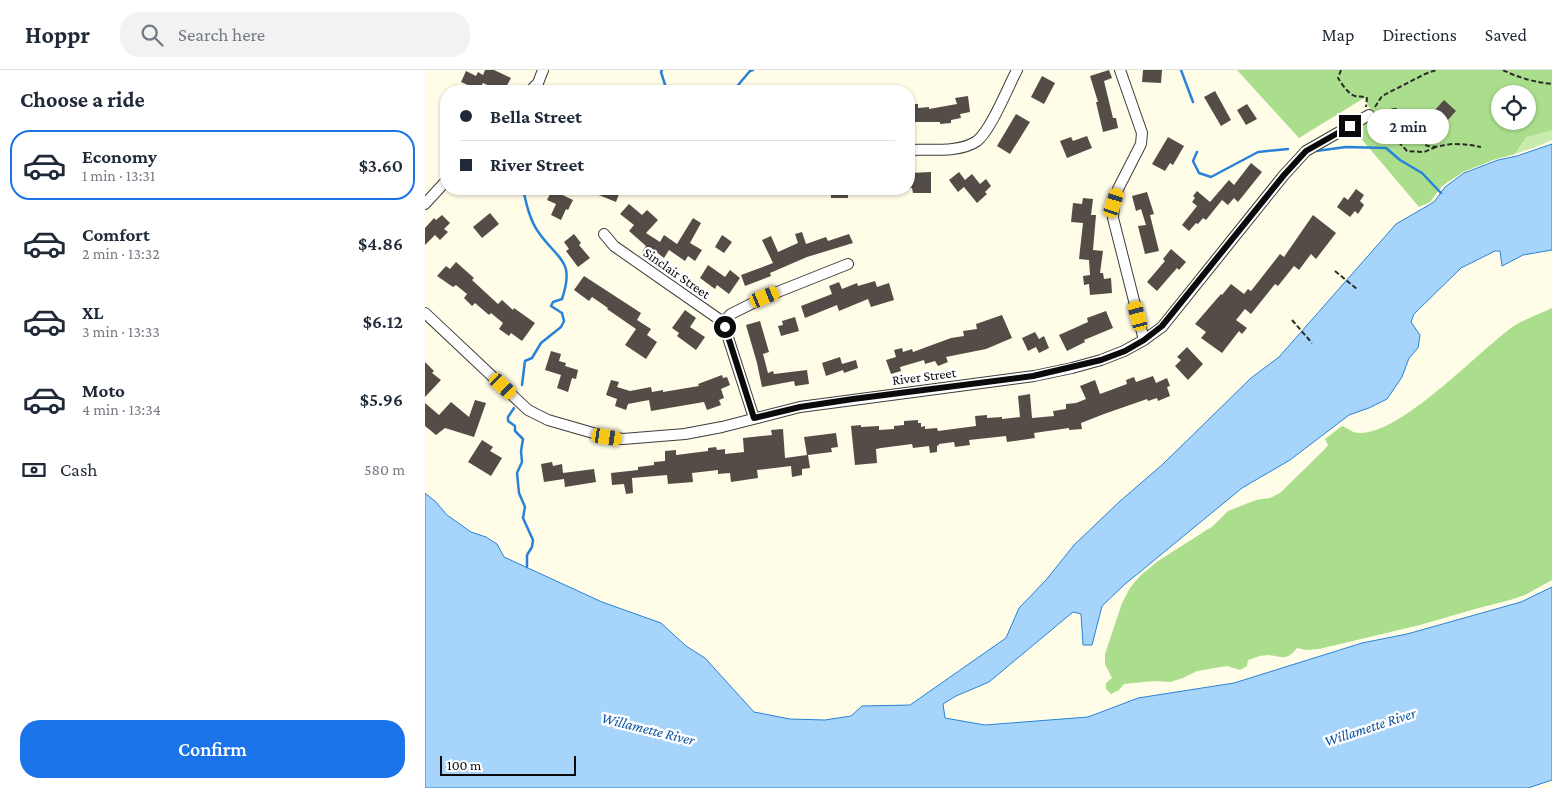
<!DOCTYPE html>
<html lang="en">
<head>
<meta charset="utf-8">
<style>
	:root { --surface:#fff; --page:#f2f2f3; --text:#1f2937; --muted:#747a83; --line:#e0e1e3; --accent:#1a73e8 }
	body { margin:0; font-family:"Crimson Pro",serif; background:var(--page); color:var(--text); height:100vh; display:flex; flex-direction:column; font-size:19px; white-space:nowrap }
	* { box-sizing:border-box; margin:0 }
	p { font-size:16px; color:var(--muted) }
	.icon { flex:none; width:28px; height:28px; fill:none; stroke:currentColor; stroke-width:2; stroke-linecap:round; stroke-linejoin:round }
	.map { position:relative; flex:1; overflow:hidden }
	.panel { display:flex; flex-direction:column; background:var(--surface); width:425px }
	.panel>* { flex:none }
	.guide { position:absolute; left:15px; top:15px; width:475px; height:110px; border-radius:20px; box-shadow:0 1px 4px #0004; display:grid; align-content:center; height:110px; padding:0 20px; background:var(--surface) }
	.buttons { position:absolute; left:1066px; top:15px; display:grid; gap:10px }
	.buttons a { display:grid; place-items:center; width:45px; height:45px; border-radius:50%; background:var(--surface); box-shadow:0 1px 4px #0004; font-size:25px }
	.scale { position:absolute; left:15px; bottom:12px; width:136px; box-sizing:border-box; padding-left:5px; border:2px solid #0a0a0a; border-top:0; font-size:14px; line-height:18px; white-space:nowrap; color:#0a0a0a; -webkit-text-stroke:4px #fff; paint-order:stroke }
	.end { position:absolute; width:22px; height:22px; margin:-11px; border:6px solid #0a0a0a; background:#fff; box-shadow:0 0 0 2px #fff }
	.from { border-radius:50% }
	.bubble { position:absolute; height:35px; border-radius:18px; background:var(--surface); box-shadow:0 1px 4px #0004; font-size:16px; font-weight:600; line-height:35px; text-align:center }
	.car { position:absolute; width:15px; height:30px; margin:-15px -8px; border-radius:6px; box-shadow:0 0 4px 1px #0007; background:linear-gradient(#f5c518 24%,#345 0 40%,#f5c518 0 76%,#345 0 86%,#f5c518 0) }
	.guide b { display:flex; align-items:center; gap:18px; height:48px; font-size:19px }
	.guide b+b { border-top:1px solid var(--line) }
	.guide i { width:12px; height:12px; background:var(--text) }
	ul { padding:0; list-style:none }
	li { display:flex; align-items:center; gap:15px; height:70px; margin:0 10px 8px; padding:0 10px; border:2px solid transparent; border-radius:20px }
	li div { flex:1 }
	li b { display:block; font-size:19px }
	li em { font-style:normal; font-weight:600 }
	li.active { border-color:var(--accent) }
	li>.icon { width:45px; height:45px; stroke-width:1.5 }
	h2 { padding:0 20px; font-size:22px; line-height:60px }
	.pay { display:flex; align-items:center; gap:12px; height:55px; padding:0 20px; font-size:19px }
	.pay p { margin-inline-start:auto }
	.action { display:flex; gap:10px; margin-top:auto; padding:10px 20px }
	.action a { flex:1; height:58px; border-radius:20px; background:var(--accent); color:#fff; font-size:20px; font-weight:600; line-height:58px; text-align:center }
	header { display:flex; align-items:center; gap:30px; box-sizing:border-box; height:70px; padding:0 25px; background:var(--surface); border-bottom:1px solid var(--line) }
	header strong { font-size:24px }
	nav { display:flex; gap:28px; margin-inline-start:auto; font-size:18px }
	.search { width:350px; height:45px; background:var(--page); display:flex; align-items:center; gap:12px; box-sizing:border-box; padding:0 18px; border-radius:20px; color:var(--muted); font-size:19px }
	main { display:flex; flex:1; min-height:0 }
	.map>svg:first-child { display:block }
	.green { fill:#c9ecae }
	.forest { fill:#aade8c; fill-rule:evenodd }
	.water { fill:#a7d4fb; stroke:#2883d8 }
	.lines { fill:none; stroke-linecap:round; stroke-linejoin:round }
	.stream { stroke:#2883d8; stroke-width:2.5 }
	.building { fill:#544c46 }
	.minor-casing { stroke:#3d3d3d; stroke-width:12 }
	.path { stroke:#2c2c2c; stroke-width:2; stroke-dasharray:5 2.5; stroke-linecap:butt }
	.minor { stroke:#fff; stroke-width:10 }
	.route { stroke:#0a0a0a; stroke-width:6 }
	.labels { text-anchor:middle; stroke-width:5; stroke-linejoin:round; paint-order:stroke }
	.street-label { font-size:14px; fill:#0a0a0a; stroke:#fff }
	.water-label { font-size:15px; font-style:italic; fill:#0b54a4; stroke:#fff }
</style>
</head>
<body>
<header>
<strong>Hoppr</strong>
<div class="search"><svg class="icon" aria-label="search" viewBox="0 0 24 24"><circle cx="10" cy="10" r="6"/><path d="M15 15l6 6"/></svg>Search here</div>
<nav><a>Map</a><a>Directions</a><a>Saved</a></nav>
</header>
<main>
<section class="panel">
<h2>Choose a ride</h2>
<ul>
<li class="active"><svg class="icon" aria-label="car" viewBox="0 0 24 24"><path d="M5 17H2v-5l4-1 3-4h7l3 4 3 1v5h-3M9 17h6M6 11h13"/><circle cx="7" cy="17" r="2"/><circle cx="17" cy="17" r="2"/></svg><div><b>Economy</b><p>1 min · 13:31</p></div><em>$3.60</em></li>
<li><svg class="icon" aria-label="car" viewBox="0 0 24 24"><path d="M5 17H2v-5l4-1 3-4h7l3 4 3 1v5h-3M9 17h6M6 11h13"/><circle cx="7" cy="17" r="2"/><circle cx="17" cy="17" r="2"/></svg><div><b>Comfort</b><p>2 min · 13:32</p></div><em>$4.86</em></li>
<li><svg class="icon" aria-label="car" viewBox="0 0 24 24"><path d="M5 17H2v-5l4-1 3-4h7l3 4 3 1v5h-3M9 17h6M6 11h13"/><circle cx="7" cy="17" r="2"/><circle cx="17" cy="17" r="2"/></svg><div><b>XL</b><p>3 min · 13:33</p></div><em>$6.12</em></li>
<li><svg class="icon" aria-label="car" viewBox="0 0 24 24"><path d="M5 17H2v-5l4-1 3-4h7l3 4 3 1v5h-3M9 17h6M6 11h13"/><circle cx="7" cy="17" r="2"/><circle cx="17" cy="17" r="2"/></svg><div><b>Moto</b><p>4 min · 13:34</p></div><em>$5.96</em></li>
</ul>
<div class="pay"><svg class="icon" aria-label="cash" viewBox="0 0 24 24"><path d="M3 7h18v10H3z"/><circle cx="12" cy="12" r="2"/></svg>Cash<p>580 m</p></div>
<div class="action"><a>Confirm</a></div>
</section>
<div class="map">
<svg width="1127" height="718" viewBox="0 0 1127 718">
	<rect width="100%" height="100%" fill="#fffce7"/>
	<path class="green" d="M1127,35V70L1111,77L1090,84Z"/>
	<g class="forest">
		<path d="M812,0H1127V60L1102,67L1090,84L1068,90L1038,102L1017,116L1005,132L994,137L928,59L949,46L939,28L874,68ZM1075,24H1102V51H1075Z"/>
		<path d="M1127,238V510L1100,525L1085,530L1050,539L995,555L894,579L881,580L872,578C861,592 857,586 843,585C836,585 829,588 823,590L822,596L815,600L802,596L772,601L758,608L745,612L730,611L699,614L694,620L686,624L681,619V613L687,608L680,594V584L697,533L705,518L715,506L733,491L788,456L803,441L831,430L845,428L855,423L900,379L903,375L900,369L917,356C923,358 927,363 934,363C975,365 1052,283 1086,258C1099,249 1113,245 1127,238Z"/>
	</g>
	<path class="water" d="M1127,74V180L1098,185L1077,196L1075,181H1070L1036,198L989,244L986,252L995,265L993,278L984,288L977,307L962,329L944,338L924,345L865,390L817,418L699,515L677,536L667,575H658L656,544L648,542L564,612L531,626L518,634L520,648L560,655L663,647L713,628L809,613L937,573L982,564L1096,532L1127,517V710L1103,718H0V423L11,432L22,445L46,462L61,467L72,474L79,487L177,532L236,553L261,576L280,588L329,642L365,649L400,650L426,646L437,636L485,635L581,568L594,538L621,510L649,475L694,432L738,394L826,308L854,287L971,154L1009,132L1020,117L1039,103L1073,90L1092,86Z"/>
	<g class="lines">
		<g class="stream">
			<path d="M237,0L236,2L242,21"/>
			<path d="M756,0L768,32"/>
			<path d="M308,21L325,1L328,0"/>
			<path d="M891,81L921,77L961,78L975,90L997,103L1016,123"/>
			<path d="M772,82L768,91L774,103L786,107L833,82L863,79"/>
			<path d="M97,315L100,291L107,288L116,273L136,257L139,251L137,243L126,236L128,232L137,229C150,190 134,191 114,163C105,151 101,133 98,119"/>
			<path d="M89,338L83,347V351L90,356V361L98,369L96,381L97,392L92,403L94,423L100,437L98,448L108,470L107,477L102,485V497"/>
		</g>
	</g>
	<g class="building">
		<path d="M60,0H69L86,8L79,21H76L58,13L54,20L36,12L41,1L51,6L53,2L58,5Z"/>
		<path d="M684,0L687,8L679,11L688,48H691L693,58L678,62L671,32H673L665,6Z"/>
		<path d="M718,0H737L736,13L717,12Z"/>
		<path d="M617,6L630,13L619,34L606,27Z"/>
		<path d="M790,21L806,50L796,56L779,27Z"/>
		<path d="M543,26L545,42L535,44L536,48L526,50V53L515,54V52H489V49L484,50V34H493V38L504,37V39L532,34L530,28Z"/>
		<path d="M1019,30L1031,41L1021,52L1009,41Z"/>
		<path d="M822,34L832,49L821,55L812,40Z"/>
		<path d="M591,44L605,52L585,84L572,76Z"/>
		<path d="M662,66L667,78L642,88L635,71L646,67L648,71Z"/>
		<path d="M743,67L759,76L748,95L745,93L740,101L727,94Z"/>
		<path d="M826,93L837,102L813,132L809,128L803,135L797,130L781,150L778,148L773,154L771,153L764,161L757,155L772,136L767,132L770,128L768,126L772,121L785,132L804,110L809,115Z"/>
		<path d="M506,102V123H488L487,118H484V103Z"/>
		<path d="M534,102L540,110L547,104L555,114L561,109L566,116L560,122L562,124L552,133L539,117L533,122L524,110Z"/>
		<path d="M159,119H196L191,132Z"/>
		<rect x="406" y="119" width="17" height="9"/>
		<path d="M931,119L939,125L935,131L939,135L933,144L930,141L925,147L912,137L919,127L923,130Z"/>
		<path d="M127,120L148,130L143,140L141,139L136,150L126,145L131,134L122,130Z"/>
		<path d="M722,122L729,144L725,145L734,181L720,184L713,156L721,155L716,139L711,141L707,126Z"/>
		<path d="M658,128L668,129L666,145H671L668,180L678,181L675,203H678L679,209L686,208L687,223L665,225L664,214L659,215L658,206L665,205L664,190L654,189L658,153L646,152L648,133L657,134Z"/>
		<path d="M204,134L217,145L222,140L233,150L221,163L235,172L239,165L252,174L268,148L276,153L265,173L277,180L270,191L263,186L260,191L244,180L239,188L230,181L226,188L217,182L221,176L204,161L209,155L195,144Z"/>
		<path d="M65,143L74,154L57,168L48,157Z"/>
		<path d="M17,145L25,153L19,159L23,162L15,170L10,165L0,175V158L9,148L11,150Z"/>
		<path d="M888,145L911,163L891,189L886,184L874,200L869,196L853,216L850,214L826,244L820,239L811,250L822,258L817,264L814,261L797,283L776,268L781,262L770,254L796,224L797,225L806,214L819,224L823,219L826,221L855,184L859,187Z"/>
		<path d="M377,162L381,174L401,167L403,171L424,164L428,173L382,187L345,203L346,206L320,216L316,205L348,193L337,170L346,166L353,182L373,173L370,164Z"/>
		<path d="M149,164L156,173L154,175L165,188L153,197L141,181L144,179L139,172Z"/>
		<path d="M297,165L307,172L299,183L290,177Z"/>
		<path d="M746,179L761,192L754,200L752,198L732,221L722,212L740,191L738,189Z"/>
		<path d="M31,192L49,208L47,210L73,234L77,230L88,240L89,238L110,253L97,271L86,263L84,266L74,259L78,253L66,243L64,245L50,233L47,236L39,228L42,224L31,215L28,217L12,206L21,196L25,199Z"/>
		<path d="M283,195L300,207L305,200L315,208L304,224L292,215L290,219L275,208Z"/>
		<path d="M159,206L216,243L212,250L226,259L222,265L232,272L221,289L200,275L211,259L182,239L183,238L167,227L164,231L149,220Z"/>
		<path d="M450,211L452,217L464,213L469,230L446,237L443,229L414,241L412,235L380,248L376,236L407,224L404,216L414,212L417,219L432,213L433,216Z"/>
		<path d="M260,240L271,248L265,257L280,267L271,280L252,266L254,263L247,258Z"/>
		<path d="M681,241L688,258L659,270L660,272L642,281L634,265L663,252L662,248Z"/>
		<path d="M577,245L587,268L561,279L521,287L523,292L513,296L510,291L500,294L499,290L475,297L476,301L466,304L461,290L471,287L469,280L477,278L478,282L487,279L488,282L526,268L539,266L538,261L552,259L551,254Z"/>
		<path d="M370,247L374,261L356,266L353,256L358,255L357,251Z"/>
		<path d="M335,251L344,282L338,284L343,303L348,301L349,304L382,300L384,314L370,316L369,311L337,317L332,293L321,255Z"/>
		<path d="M610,262L614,269L619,266L624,278L614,283L611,277L603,281L597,268Z"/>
		<path d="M762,277L778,294L763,310L750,296L756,290L752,287Z"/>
		<path d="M126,281L136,284L134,291L141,293L140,296L153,300L151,309L147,308L143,322L132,318L136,305L120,300Z"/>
		<path d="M415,287L417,294L431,290L433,298L419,303L418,300L401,306L397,293Z"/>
		<path d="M0,292L9,301L7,303L16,310L0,327Z"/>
		<path d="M297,305L298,308L302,307L305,315L296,319L299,328L294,330L296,335L282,340L279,332L226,341L224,330L203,334L201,340L190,336L192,329L181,325L186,310L194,312L192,317L205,321L226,317L227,322L238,320V322L274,316L273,314Z"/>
		<path d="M728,306L731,313L742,308L745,316L742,317L745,326L733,331L732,328L723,331L722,329L679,344L656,353L657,359L644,360V358L609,363L610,368L582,372L581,366L544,370L545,375L530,377L529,372L514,374V375L512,376V382L505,383L504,376L488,378L487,374L456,378L451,379L452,393L430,395L426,356L436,355V357L454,356V360L469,359V356L479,355V351L493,350V353H496V357L500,356V359L512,358L513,361L551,356L550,346L562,345V348L577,347V349L595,347L593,326L605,324L607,348L629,346L628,341L641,339V334L651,333L661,329L655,316L670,310L675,324L702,314L701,310L709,307L711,312Z"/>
		<path d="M50,330L61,333L49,367L20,358L11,365L0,356V333L14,345L26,332L44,347Z"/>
		<path d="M358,359L360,388L382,385L379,367L411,363L413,377L406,378L407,382L383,385L385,398L377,399V405L367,407L366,396L332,400L333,408L306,412L305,403L293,404V400L267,403L268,412L243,414L242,405L207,408L208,423L201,424L199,414L187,415L186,403L213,400V397L229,395V392L240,391V381L251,380V385L283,381V378L291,377L292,380L300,379V384L319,382L318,368L347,365L346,360Z"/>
		<path d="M57,370L68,377L65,381L77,388L66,406L43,392Z"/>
		<path d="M127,392L128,396L137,394L138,403L169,399L171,412L140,417L139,409L119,412L116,394Z"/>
	</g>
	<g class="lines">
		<defs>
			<g id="minor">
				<path d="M695,0L717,63L716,74L693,119L689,133L688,148L719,270"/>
				<path d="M105,21L113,13L118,0"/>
				<path d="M484,80C504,79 535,83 552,71C566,60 583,17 592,0"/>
				<path d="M0,134L21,111"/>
				<path d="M179,164L189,176L298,252"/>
				<path d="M0,243L103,340L123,350L182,367L198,369L260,364L297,357L375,337L609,306L647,298L676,290L699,281L719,270L737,257L859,105L881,81L944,45"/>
				<path d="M298,252L306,244L340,227L423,194"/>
				<path d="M298,252L329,348"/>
			</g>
		</defs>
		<use href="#minor" class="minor-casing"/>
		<g class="path">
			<path d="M916,0L913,8C917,14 923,24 930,26C935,27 938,26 942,28L941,37"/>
			<path d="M1078,0C1094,8 1109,12 1127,14"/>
			<path d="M950,37L957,26L1000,4L1011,0"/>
			<path d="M952,43C958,42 965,39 971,39C988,41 986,66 999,74C1008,80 1019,74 1029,74C1039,74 1047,75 1056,77"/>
			<path d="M953,50L982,81L999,82L1011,77"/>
			<path d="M910,201L932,219"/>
			<path d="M867,250L887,273"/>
		</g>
		<use href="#minor" class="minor"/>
	</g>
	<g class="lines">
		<path class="route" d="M300,257L329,348L375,337L428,329L608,306L676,290L700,281L719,270L737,256L859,105L881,81L925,56"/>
	</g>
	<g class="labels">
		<g class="street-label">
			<text transform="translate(252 203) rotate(35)" y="5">Sinclair Street</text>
			<text transform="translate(499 306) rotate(-7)" y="5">River Street</text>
		</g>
		<g class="water-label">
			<text transform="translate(945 657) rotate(-18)" y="5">Willamette River</text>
			<text transform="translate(223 659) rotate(14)" y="5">Willamette River</text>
		</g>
	</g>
</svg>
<div class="buttons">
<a><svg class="icon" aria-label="locate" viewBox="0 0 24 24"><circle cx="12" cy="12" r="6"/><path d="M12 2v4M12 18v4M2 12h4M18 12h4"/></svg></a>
</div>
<div class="scale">100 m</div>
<i class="end from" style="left:300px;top:257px"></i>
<i class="end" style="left:925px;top:56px"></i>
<div class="bubble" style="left:942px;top:39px;width:82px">2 min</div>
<i class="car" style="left:689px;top:133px;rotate:18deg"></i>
<i class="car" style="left:340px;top:227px;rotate:68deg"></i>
<i class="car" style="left:713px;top:246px;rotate:345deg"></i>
<i class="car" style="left:78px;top:316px;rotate:133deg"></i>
<i class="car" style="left:182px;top:367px;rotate:99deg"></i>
<div class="guide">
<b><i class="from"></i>Bella Street</b>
<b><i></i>River Street</b>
</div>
</div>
</main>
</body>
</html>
